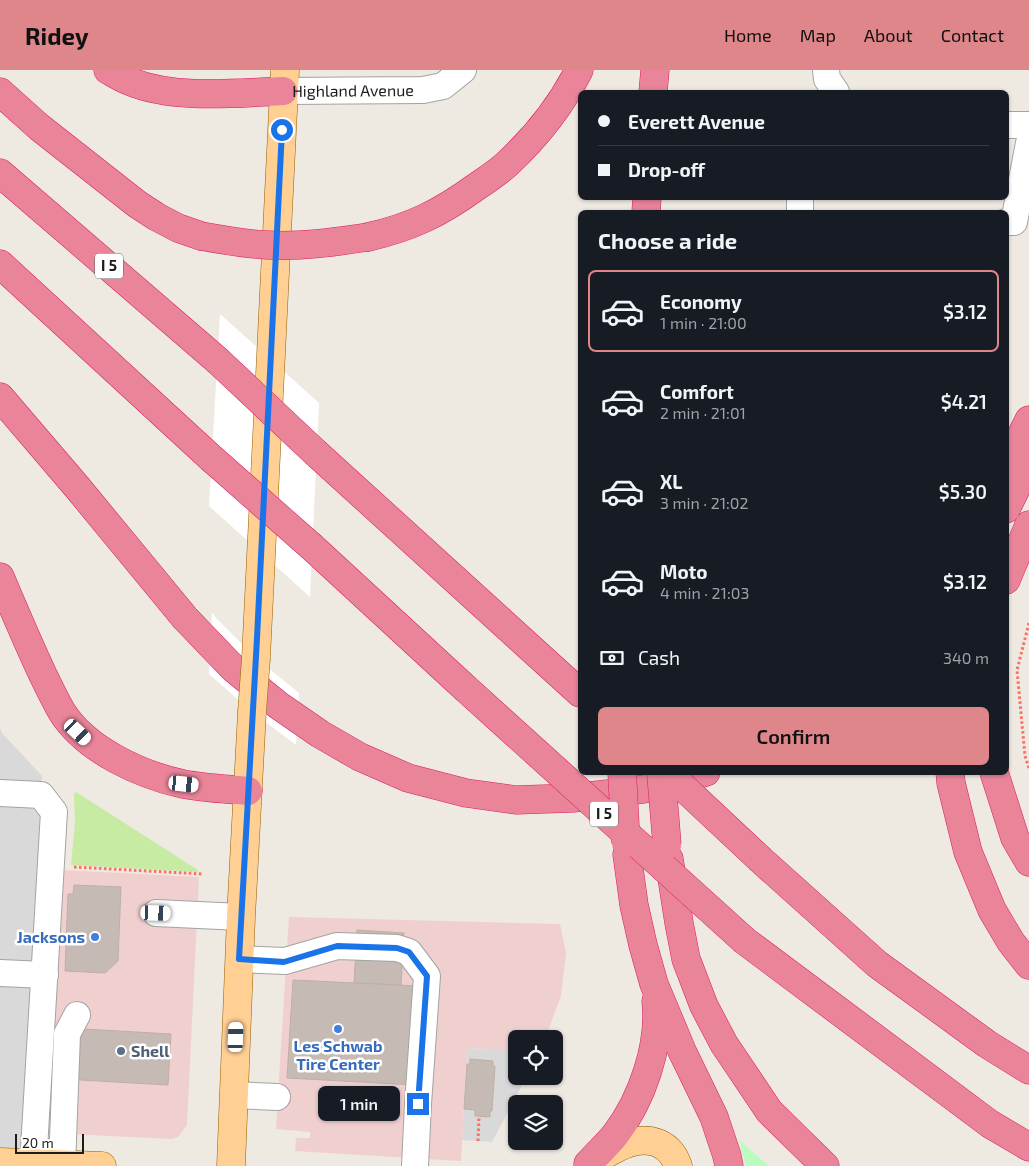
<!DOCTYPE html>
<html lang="en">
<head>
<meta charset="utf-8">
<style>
	:root { --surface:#171b24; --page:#242831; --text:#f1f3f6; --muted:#9ea1a6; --line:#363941; --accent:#de8689 }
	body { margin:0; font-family:"Exo 2",sans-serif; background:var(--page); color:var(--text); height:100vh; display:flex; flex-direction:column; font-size:19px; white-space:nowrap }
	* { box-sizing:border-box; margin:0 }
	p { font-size:16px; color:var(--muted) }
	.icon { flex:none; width:28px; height:28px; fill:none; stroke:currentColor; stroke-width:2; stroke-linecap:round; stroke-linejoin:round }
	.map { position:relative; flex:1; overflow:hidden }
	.sheet { position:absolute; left:578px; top:140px; width:431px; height:565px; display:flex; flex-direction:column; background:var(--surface); border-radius:8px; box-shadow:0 1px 4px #0004 }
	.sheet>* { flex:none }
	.hud { position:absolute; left:578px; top:20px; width:431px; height:110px; border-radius:8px; box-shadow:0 1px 4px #0004; display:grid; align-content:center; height:110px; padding:0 20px; background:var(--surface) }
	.buttons { position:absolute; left:508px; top:960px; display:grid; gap:10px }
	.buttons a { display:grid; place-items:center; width:55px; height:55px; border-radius:8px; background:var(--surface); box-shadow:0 1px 4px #0004; font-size:25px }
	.scale { position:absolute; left:15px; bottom:12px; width:69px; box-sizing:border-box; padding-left:5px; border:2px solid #1c1c1c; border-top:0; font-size:14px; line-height:18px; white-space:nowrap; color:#1c1c1c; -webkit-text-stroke:4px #fff; paint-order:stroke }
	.end { position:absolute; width:22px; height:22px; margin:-11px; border:6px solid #1a73e8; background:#fff; box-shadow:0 0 0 2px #fff }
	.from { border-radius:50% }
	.bubble { position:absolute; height:35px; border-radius:8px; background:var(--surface); box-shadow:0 1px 4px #0004; font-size:16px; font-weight:600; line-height:35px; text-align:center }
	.car { position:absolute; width:15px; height:30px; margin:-15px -8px; border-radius:6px; box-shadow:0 0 4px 1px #0007; background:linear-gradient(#fff 24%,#345 0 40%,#fff 0 76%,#345 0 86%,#fff 0) }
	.hud b { display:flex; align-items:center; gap:18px; height:48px; font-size:19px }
	.hud b+b { border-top:1px solid var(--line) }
	.hud i { width:12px; height:12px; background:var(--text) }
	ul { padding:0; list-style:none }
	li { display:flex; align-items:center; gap:15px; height:82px; margin:0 10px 8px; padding:0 10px; border:2px solid transparent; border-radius:8px }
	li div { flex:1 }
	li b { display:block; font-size:19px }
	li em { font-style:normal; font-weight:600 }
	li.on { border-color:var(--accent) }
	li>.icon { width:45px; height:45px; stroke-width:1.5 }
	h2 { padding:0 20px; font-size:22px; line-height:60px }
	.pay { display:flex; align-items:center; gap:12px; height:55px; padding:0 20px; font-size:19px }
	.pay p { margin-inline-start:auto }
	.cta { display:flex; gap:10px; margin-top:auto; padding:10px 20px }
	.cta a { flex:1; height:58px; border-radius:8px; background:var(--accent); color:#111; font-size:20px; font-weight:600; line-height:58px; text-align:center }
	header { display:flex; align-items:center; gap:30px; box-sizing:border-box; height:70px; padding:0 25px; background:var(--accent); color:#111 }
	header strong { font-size:24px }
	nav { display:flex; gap:28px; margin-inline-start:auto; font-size:18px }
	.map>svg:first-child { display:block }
	.residential { fill:#dad9d9 }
	.commercial { fill:#f0cfcf }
	.grass { fill:#c8eba4 }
	.park { fill:#bafbbe }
	.pier { fill:#fff }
	.building { fill:#c5bbb4; stroke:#c0afa3 }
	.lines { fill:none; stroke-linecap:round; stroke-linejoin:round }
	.minor-casing { stroke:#a3a3a3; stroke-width:28 }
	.major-casing { stroke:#936000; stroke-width:29 }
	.highway-casing { stroke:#dc1d62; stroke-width:29 }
	.path { stroke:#ff6e61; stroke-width:3; stroke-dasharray:2.5 2.5; stroke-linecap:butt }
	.minor { stroke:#fff; stroke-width:26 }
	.major { stroke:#ffcf94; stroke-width:28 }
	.highway { stroke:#e98499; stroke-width:28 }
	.major-bridge-casing { stroke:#936000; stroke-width:29; stroke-linecap:butt }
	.highway-bridge-casing { stroke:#dc1d62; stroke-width:29; stroke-linecap:butt }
	.major-bridge { stroke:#ffcf94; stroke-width:28 }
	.highway-bridge { stroke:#e98499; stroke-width:28 }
	.route { stroke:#1a73e8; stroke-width:6 }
	.shop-dot { fill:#3f7fe0; stroke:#fff; stroke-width:2 }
	.service-dot { fill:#5c6f8a; stroke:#fff; stroke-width:2 }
	.labels { text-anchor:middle; stroke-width:5; stroke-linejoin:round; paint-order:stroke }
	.shield { fill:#fff; stroke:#606060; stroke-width:1 }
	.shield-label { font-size:15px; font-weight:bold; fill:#1c1c1c }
	.street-label { font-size:16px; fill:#1c1c1c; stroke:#fff }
	.shop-label { font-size:16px; font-weight:bold; fill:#366cbe; stroke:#fff; text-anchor:end }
	.service-label { font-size:16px; font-weight:bold; fill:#4e5e75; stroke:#fff; text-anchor:start }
</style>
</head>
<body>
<header>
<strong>Ridey</strong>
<nav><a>Home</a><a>Map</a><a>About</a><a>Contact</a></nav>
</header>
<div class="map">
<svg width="1029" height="1096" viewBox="0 0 1029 1096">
	<rect width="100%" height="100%" fill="#eee9e1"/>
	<g class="residential">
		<path d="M0,658L2,663L42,706L22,1096H0Z"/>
		<path d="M467,978L516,980V1006H527L492,1072L462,1070Z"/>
	</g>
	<g class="commercial">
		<path d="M63,800L199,807L187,1055L178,1067L172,1069L48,1063Z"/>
		<path d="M289,847L560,854L566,883L561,926L545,969H516V980L467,978L461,1091L295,1081L296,1068H310V1062L276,1059Z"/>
	</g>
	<path class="grass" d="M76,722L198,800V802L71,795L75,752L74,724Z"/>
	<path class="park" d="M739,1070L769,1096H746Z"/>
	<g class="pier">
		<path d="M220,244L319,333L310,527L209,436Z"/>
		<path d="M212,542L216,548L256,588L299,623L296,675L252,642L209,604Z"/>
	</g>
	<g class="building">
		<path d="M74,815L121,817L118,891L105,903L65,901L68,824H73Z"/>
		<path d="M357,860L404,863L401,915L354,913Z"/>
		<path d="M293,910L419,916L414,1015L287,1008Z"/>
		<path d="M66,958L171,964L168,1015L63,1009Z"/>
		<path d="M470,989L493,991V996H495L492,1041H490V1047L475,1046V1040L464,1039L467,994H470Z"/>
	</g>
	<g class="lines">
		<defs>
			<g id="minor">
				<path d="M826,0L827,9L836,22"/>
				<path id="s1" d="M283,21L423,20L443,16L463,0"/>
				<path d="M1006,55H1029"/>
				<path d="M800,128V142"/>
				<path d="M1006,152H1014L1029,73"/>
				<path d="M0,723L41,725L54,742L33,1096"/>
				<path d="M156,843L241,847"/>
				<path d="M239,889L285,891L337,876L397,878L409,882L427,906L418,1034L415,1096"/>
				<path d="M0,903L45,905"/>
				<path d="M234,1025L277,1027"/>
				<path d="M62,1096L67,964L77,945"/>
			</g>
			<g id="major">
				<path d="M256,588L285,0"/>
				<path d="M0,1092L102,1096"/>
				<path d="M592,1092C612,1081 634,1064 658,1073C669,1078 674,1085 678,1096"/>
				<path d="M231,1096L241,847L252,642"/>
			</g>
			<g id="highway">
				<path d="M108,0C115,4 121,8 129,11C173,30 236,23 283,21"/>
				<path d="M0,22L39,57L137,134L157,147L178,158L201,166"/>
				<path d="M653,22L655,0"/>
				<path d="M0,103L217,290"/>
				<path d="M646,142L647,128"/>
				<path d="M368,167C412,157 440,143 476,117C486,110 497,103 507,94C536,67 561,36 579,0"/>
				<path d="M0,194L211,388"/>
				<path d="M0,327L77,417L185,548L233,598L278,635L320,664L360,687L408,708L466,723L516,730L573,728L616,723L658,717L706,702"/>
				<path d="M317,384L580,623"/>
				<path d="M1006,396L1029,350"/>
				<path d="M1006,439L1029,392"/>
				<path d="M312,477L464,617"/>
				<path d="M0,507C14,540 28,573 43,605C49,617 55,630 62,642C86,680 141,705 183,714C204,718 227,719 248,721"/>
				<path d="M1006,510L1029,455"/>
				<path d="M950,702L951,713L968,782L992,840L1011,872L1029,895"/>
				<path d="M994,702L1015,768L1029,792"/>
				<path d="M627,784L634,835L643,875L654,914L682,981L714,1047L727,1086L729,1096"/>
				<path d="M669,789L679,853L686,889L704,936L724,974L769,1041L825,1096"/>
				<path d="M761,790L877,894L987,974L1029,1000"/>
				<path d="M745,871L990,1054L1029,1077"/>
				<path d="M588,1094C597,1084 607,1075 615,1065C642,1030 661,975 656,931"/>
			</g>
		</defs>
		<use href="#minor" class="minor-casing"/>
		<use href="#major" class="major-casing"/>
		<use href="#highway" class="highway-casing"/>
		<g class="path">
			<path d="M1029,553L1017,600L1025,686L1029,698"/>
			<path d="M74,797L203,804"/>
			<path d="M478,1071L479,1047"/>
		</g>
		<use href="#minor" class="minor"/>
		<use href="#major" class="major"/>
		<use href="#highway" class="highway"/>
		<defs>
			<path id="major-bridge" d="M252,642L256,588"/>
			<g id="highway-bridge">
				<path d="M201,166C223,170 245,174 267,175C301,177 335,172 368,167"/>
				<path d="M217,290L317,384"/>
				<path d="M211,388L312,477"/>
				<path d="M464,617L745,871"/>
				<path d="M622,702L626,773"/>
				<path d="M661,702L667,775"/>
				<path d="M667,702L761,790"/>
			</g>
		</defs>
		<use href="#major-bridge" class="major-bridge-casing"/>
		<use href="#highway-bridge" class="highway-bridge-casing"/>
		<use href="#major-bridge" class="major-bridge"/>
		<use href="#highway-bridge" class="highway-bridge"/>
	</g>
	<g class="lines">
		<path class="route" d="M282,60L257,568L239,889L284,892L337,876L397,878L409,882L427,906L418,1034"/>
	</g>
	<g class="shop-dot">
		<circle cx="95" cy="867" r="5"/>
		<circle cx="338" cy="959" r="5"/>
	</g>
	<circle class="service-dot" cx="121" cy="981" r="5"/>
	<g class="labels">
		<g class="shield">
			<rect x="95" y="183.5" width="28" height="25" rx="4"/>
			<rect x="590" y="731.5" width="28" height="25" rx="4"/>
		</g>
		<g class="shield-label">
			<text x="109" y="201">I 5</text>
			<text x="604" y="749">I 5</text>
		</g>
		<g class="street-label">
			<text dy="6" stroke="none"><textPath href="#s1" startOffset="70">Highland Avenue</textPath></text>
		</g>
		<g class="shop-label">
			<text x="85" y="873">Jacksons</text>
			<text x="338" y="982" text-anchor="middle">Les Schwab<tspan x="338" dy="18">Tire Center</tspan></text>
		</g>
		<g class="service-label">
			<text x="131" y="987">Shell</text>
		</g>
	</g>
</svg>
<div class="buttons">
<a><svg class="icon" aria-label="locate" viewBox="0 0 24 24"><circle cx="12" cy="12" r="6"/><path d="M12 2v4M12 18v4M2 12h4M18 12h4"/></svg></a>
<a><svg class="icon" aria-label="layers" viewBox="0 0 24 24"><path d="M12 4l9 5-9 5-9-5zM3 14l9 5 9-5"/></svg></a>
</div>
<div class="scale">20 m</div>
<i class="end from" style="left:282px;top:60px"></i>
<i class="end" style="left:418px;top:1034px"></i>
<div class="bubble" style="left:318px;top:1016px;width:82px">1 min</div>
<i class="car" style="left:78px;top:662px;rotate:133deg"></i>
<i class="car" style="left:184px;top:714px;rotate:96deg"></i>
<i class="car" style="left:156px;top:843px;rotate:92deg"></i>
<i class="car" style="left:236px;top:967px;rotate:2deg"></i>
<div class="hud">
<b><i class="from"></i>Everett Avenue</b>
<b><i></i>Drop-off</b>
</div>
<section class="sheet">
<h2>Choose a ride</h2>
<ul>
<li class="on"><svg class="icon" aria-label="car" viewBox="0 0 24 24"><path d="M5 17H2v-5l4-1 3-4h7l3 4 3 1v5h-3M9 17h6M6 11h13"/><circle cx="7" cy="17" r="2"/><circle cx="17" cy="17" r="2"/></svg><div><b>Economy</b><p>1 min · 21:00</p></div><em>$3.12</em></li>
<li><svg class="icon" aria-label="car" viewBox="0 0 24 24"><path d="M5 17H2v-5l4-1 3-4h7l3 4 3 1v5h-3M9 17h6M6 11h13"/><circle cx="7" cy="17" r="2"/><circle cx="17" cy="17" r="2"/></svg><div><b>Comfort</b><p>2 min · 21:01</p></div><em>$4.21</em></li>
<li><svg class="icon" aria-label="car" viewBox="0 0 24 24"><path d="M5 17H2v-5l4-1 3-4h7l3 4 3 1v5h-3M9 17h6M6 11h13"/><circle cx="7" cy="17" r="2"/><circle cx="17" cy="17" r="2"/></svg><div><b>XL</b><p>3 min · 21:02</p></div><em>$5.30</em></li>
<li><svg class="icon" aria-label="car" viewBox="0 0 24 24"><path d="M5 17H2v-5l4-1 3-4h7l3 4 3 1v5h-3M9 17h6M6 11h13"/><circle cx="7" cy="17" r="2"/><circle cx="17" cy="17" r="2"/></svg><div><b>Moto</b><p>4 min · 21:03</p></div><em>$3.12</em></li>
</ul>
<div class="pay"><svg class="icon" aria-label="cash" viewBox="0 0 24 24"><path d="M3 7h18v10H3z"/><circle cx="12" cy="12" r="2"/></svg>Cash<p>340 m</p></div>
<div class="cta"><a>Confirm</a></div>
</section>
</div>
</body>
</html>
